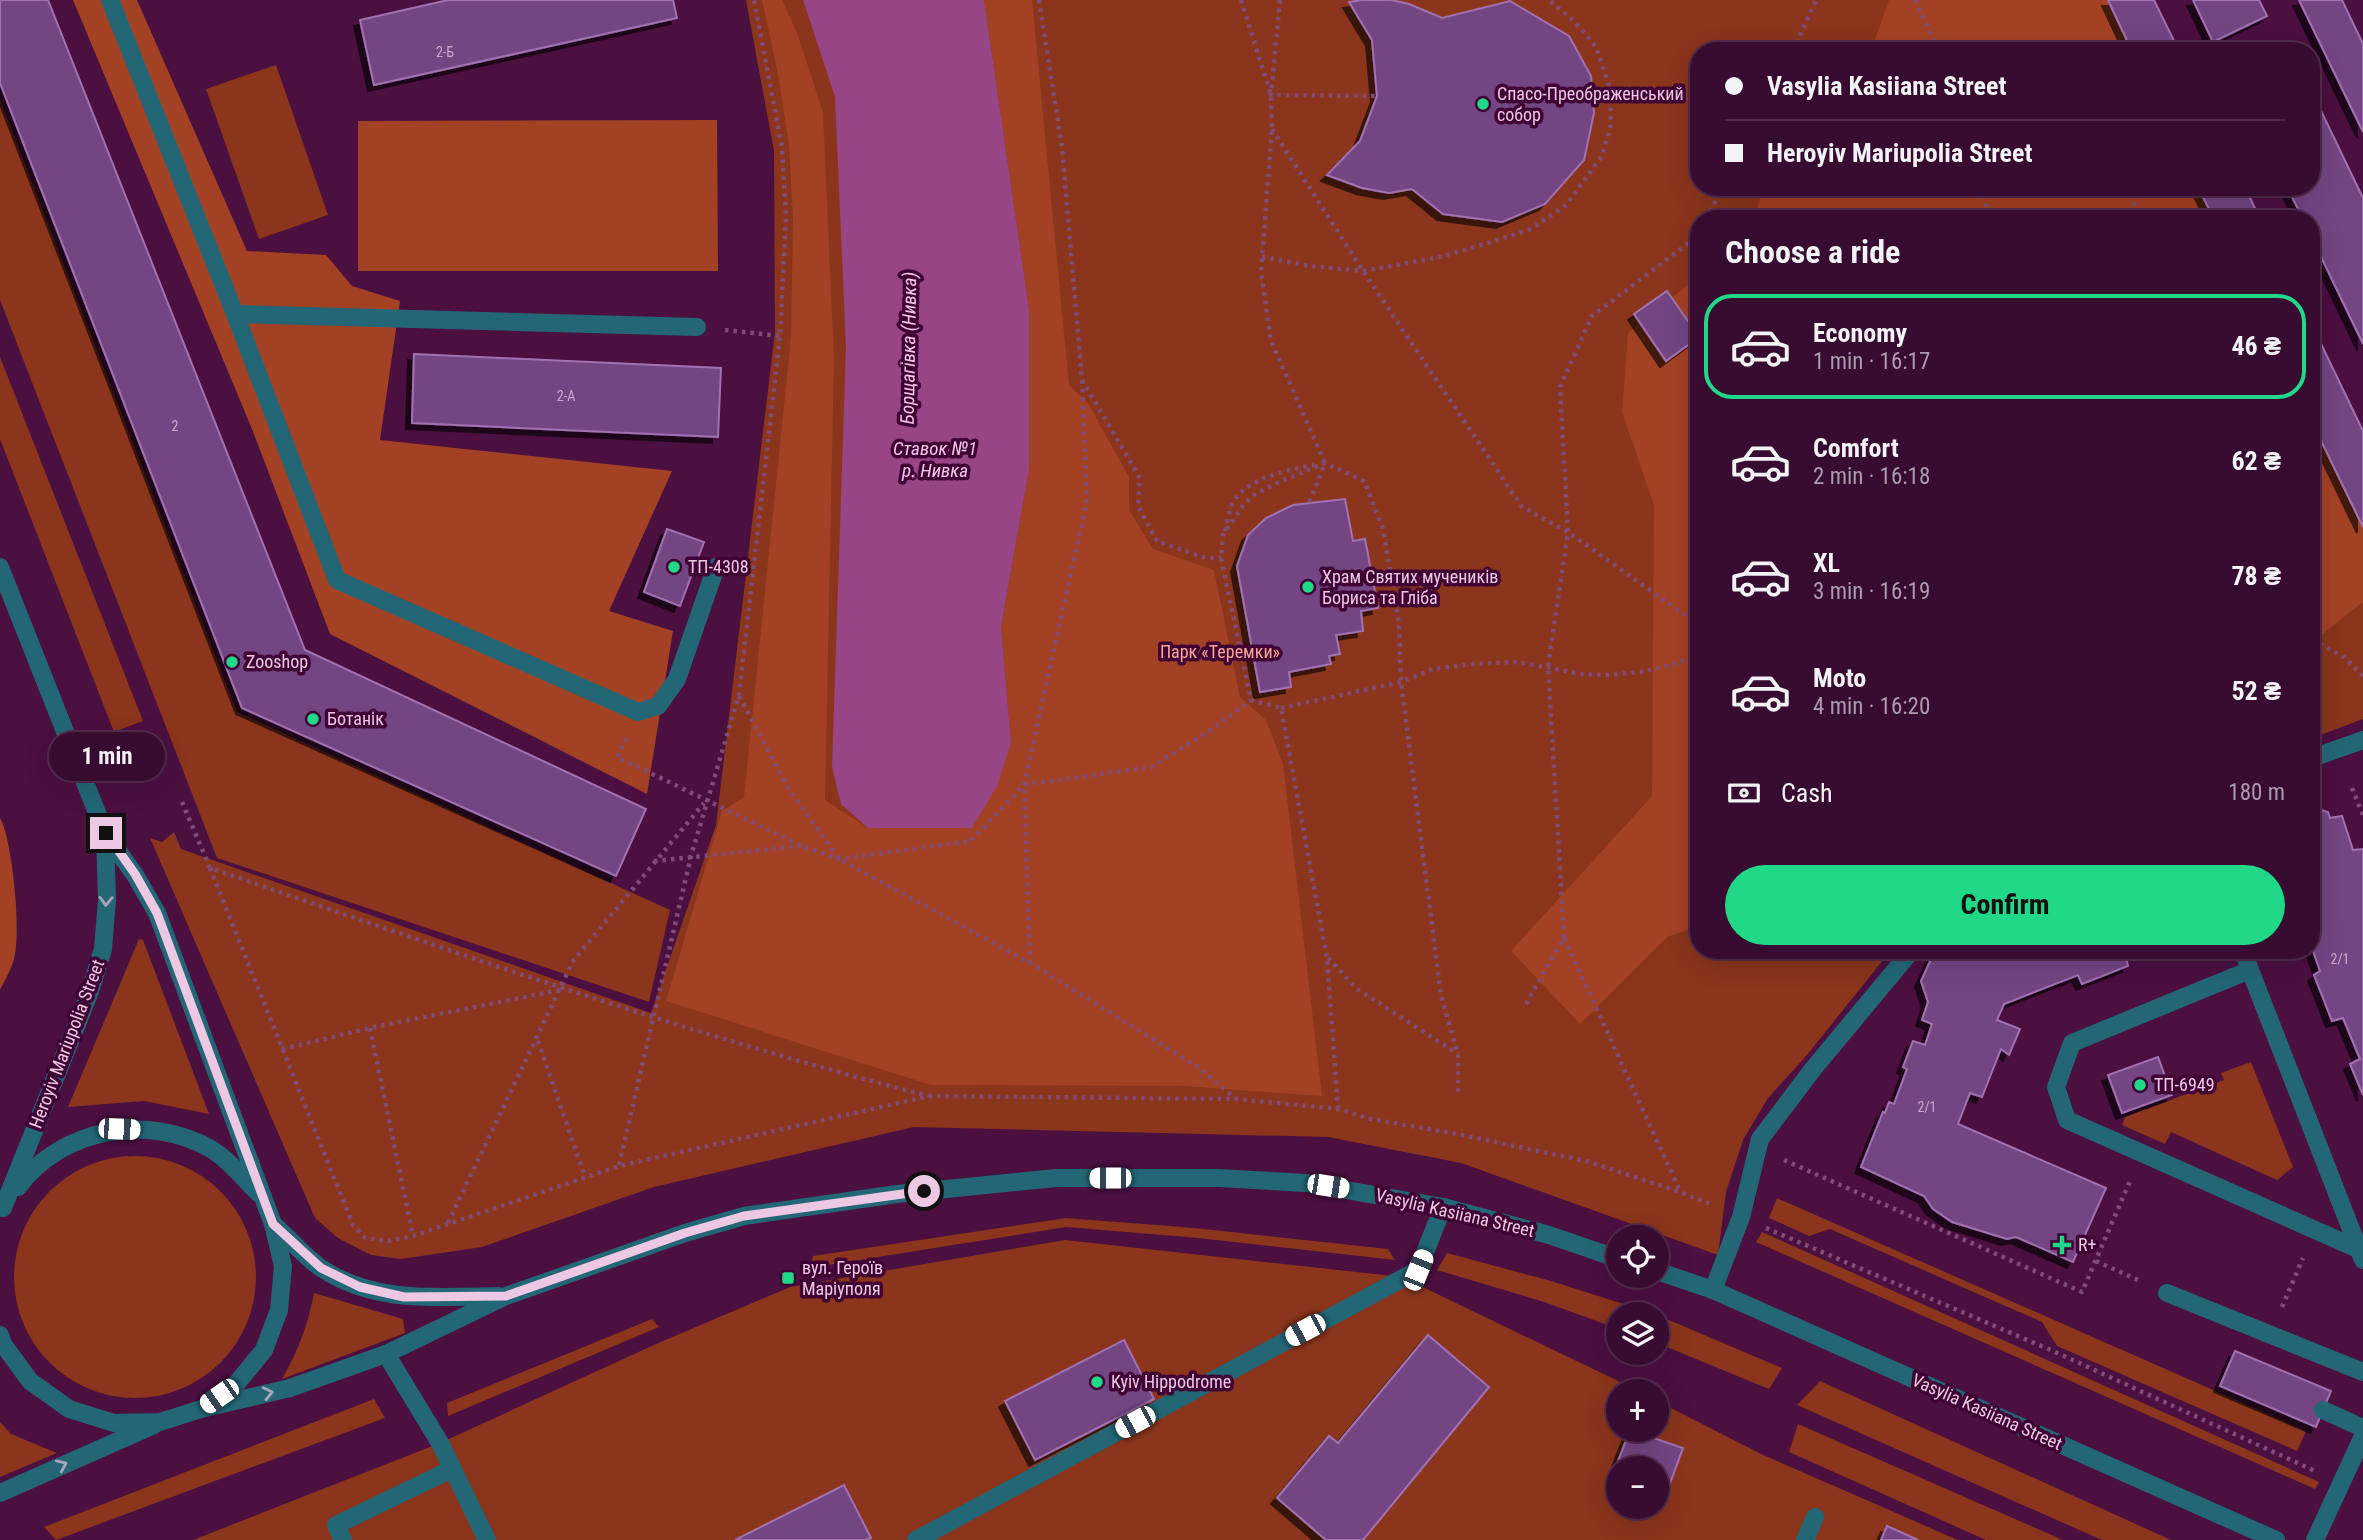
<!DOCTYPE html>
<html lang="en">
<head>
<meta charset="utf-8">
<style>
	:root { --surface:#380b30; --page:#3f1438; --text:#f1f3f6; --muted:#ab9bab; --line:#522b4c; --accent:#20d887 }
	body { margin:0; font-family:"Roboto Condensed",sans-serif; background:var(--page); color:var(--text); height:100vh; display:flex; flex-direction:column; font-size:26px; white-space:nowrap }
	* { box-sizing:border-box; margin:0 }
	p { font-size:23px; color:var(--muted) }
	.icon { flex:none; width:38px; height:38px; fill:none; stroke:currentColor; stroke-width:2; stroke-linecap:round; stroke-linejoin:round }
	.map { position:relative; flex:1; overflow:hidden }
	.side { position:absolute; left:1690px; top:210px; width:630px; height:749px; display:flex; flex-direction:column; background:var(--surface); border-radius:28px; box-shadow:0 7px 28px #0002,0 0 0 2px var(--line) }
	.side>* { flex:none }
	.hud { position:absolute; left:1690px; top:42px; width:630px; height:154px; border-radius:28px; box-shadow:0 7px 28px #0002,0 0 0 2px var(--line); display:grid; align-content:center; height:154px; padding:0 35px; background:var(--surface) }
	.controls { position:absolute; left:1606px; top:1225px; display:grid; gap:14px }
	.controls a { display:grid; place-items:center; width:63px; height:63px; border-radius:50%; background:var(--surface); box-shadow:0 7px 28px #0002,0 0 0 2px var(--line); font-size:35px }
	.end { position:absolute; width:32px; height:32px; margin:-16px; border:9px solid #edc8e2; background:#111; box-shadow:0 0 0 4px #111 }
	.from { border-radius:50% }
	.bubble { position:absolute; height:49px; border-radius:24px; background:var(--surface); box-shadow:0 7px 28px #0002,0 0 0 2px var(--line); font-size:23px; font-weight:700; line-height:49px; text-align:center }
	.car { position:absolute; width:21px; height:42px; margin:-21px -10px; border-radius:9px; box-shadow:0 0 5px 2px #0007; background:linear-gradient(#fff 24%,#345 0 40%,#fff 0 76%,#345 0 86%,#fff 0) }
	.hud b { display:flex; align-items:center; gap:24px; height:66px; font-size:26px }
	.hud b+b { border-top:2px solid var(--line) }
	.hud i { width:18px; height:18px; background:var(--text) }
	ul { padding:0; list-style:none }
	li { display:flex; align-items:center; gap:21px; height:105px; margin:0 14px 10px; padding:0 21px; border:4px solid transparent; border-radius:28px }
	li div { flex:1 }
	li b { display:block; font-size:26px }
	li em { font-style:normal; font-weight:700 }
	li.active { border-color:var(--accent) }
	li>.icon { width:63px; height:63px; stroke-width:1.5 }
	h2 { padding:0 35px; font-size:32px; line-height:84px }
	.pay { display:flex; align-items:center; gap:18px; height:77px; padding:0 35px; font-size:26px }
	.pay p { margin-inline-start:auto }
	.primary-button { display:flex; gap:14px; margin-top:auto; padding:14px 35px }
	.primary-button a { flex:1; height:80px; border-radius:42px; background:var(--accent); color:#111; font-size:28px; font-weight:700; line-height:80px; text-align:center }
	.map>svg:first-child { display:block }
	.green { fill:#8a351c; fill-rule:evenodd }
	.forest { fill:#a34124 }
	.water { fill:#984585 }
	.building { fill:#734582; stroke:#a171b2; stroke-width:2; filter:url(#shadow) }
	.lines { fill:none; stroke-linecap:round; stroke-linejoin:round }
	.path { stroke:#804b75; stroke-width:4.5; stroke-dasharray:3.5 5; stroke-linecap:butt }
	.service { stroke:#236777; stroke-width:18 }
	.tertiary { stroke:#236777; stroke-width:18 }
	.oneway { stroke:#a6a6bd }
	.route { stroke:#edc8e2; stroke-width:9 }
	.poi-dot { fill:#20d887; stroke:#400235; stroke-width:2.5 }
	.labels { text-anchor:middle; stroke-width:7; stroke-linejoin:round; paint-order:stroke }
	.number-label { font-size:14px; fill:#cea7ca }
	.poi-label { font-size:18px; fill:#edc8e2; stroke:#400235; text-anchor:start }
	.park-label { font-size:18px; fill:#f8a891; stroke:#400235 }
	.street-label { font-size:18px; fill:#edc8e2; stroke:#400235 }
	.water-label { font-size:19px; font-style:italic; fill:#f6c8e8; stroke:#400235 }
</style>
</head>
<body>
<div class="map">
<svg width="2363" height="1540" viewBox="0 0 2363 1540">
	<defs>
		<filter id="shadow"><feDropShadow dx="-6" dy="6" stdDeviation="0" flood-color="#0009"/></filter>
	</defs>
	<rect width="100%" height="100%" fill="#4b0f40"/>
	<g class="green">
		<path d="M746,0H2108L2132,51H1699V187H2198L2214,219H1699V950H1891L1807,1055L1768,1098L1743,1140L1726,1192L1718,1255L1461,1163L1328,1137L914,1127L654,1187L482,1247L401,1259L371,1255L338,1238L315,1218L150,838L162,842L174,832L181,849L651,1013L716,825L775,331L774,151Z"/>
		<path d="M276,65L328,215L259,239L206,89Z"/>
		<path d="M0,100L237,712L670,910L649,1002L217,858L0,300Z"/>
		<path d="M0,357L143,721L114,732L0,439Z"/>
		<path d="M2312,422L2363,528V719L2312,738Z"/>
		<path d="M139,939L143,940L209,1114L144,1101L68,1107Z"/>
		<path d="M2251,1062L2293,1167L2277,1180L2171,1132L2165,1144L2122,1125L2125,1117L2224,1080L2221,1073Z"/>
		<circle cx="135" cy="1277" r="121"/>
		<path d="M1777,1198L2306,1431L2297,1451L2057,1346L2042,1322L1830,1229L1809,1236L1769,1218Z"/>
		<path d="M1066,1218L1195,1228L1388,1249L1395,1260L1198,1238L1066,1227L809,1268L813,1256Z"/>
		<path d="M1762,1232L2319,1482L2315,1489L1756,1242Z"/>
		<path d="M1065,1240L1402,1277L1639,1391H1619V1430H1657V1401L1761,1454L1958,1540H193L440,1443L656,1344L790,1287ZM1619,1468H1657V1507H1619Z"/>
		<path d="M1447,1253L1551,1281L1655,1314H1619V1329L1544,1302L1437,1270Z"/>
		<path d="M314,1293L403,1319L405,1333L282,1379C298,1351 308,1325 314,1293Z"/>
		<path d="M1657,1315L1782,1368L1769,1389L1657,1343Z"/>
		<path d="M652,1319L659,1327L448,1416L447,1403Z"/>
		<path d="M1820,1381L2171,1540H2102L1797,1405Z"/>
		<path d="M374,1399L385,1418L56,1540L44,1527Z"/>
		<path d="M0,1422L11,1434L57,1453L0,1477Z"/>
		<path d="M1798,1424L2063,1540H1986L1789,1452Z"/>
	</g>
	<g class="forest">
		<path d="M73,0H137L247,251L326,255L352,286L400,301L380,440L672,471L609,611L673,631L647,794L330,634L252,429Z"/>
		<path d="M762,0H782L797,33L823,112L834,358L825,800L868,828L1011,743L1001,627L1029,469V309L984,0H1032L1069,385L1089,405L1129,477V510L1153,549L1214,570L1240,697L1266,720L1283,764L1322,1096L1184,1086L931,1085L666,1001L722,811L744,797L791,337L793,219L789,145L778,74Z"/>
		<path d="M1889,0H2108L2132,51H1871Z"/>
		<path d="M717,120L718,271H358V121Z"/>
		<path d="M1764,187H2198L2214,219H1754Z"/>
		<path d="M1699,276V926L1667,937L1580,1024L1511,951L1652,796L1654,505L1622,412L1628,333Z"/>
		<path d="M2312,422L2363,527V602L2312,642Z"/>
		<path d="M0,818C12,837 22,935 14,959C11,970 5,980 0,990Z"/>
	</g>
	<path class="water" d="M803,0H984L1029,309V469L1001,627L1011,743L997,786L972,828H868L841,804L832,767L846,347L835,97Z"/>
	<g class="building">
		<path d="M0,0H48L305,650L646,809L616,876L242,708L0,83Z"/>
		<path d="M448,0H673L677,18L374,85L360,20Z"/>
		<path d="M1362,0H1391L1409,4L1442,18L1510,1L1569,36L1591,76L1594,113L1584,160L1545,204L1502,222L1443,214L1412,189L1389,193L1362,188L1327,175L1360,141L1377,96L1372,40L1349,2Z"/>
		<path d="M2108,0H2154L2179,51H2132Z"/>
		<path d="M2193,0H2259L2267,16L2213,42Z"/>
		<path d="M2299,0H2342L2363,44V132Z"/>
		<path d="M2312,92L2363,198V344L2312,238V219H2303L2287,187H2312Z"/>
		<path d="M2198,187H2245L2260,219H2214Z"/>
		<path d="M1667,291L1699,337L1666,361L1634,314Z"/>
		<path d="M2312,325L2363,431V527L2312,422Z"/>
		<path d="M414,354L721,368L718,437L412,423Z"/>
		<path d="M1345,499L1353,541L1365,539L1378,608L1361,611L1363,631L1336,635L1340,654L1329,656L1331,664L1289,672L1291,687L1260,692L1237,566L1248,535L1266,518L1293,505Z"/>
		<path d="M667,529L704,542L680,606L644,592Z"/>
		<path d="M2320,805L2321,810L2328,812L2330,818L2342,816L2353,850L2363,849V1095L2350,1064L2360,1059L2343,1018L2332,1021L2314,975L2320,971L2312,948L2316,947L2312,936V808Z"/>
		<path d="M1949,950H2131L2125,953L2128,966L2082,984L2078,975L2004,1004L1997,1020L2020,1029L2009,1055L2001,1049L1982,1097L1970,1093L1958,1124L2106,1188L2073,1262L2016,1237L2007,1239L1952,1222L1933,1209L1924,1196L1861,1167L1883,1112L1885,1113L1889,1102L1894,1104L1907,1069L1903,1067L1913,1041L1925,1045L1932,1024L1922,1020L1928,1002L1921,981L1932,957Z"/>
		<path d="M2158,1057L2172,1095L2122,1113L2108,1075Z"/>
		<path d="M1428,1335L1489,1387L1363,1540H1326L1277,1498L1329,1436L1338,1443Z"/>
		<path d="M1124,1340L1154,1399L1035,1460L1005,1401Z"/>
		<path d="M2235,1351L2331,1391L2316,1427L2220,1386Z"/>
		<path d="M1630,1430L1683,1448L1665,1497L1657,1494V1468H1619V1480L1612,1477Z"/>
		<path d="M844,1485L871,1538L866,1540H735Z"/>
		<path d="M1887,1526L1918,1540H1881Z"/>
	</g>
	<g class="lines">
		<g class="path">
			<path d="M1039,0L1062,147L1082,380L1140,478L1138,506L1157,541L1206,558H1221"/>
			<path d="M1241,0L1271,95L1272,129L1261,271L1271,341L1325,463L1309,503"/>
			<path d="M1280,0L1271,95L1377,96"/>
			<path d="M1915,0L1939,51"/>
			<path d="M1793,51L1816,0"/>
			<path d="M1272,129L1363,271L1522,507L1568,532L1699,625"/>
			<path d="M1981,187L1990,219"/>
			<path d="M2126,187L2142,219"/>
			<path d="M1706,219L1723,187"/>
			<path d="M1262,257L1310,266L1363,271L1436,258L1485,244L1531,229L1566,205L1602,156L1611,125L1610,88L1596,47L1575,22L1549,0"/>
			<path d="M725,330L780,336"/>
			<path d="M1225,531C1227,522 1229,512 1232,504C1245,478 1288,470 1314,465"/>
			<path d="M2312,640L2344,657L2363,676"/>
			<path d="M739,696L790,791L839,859L1030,963L1198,1067L1236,1099"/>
			<path d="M1281,708L1401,682L1433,669L1472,664L1518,662L1582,674L1605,675L1641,672L1675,664L1699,654"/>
			<path d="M626,738L617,757L802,846L839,859L971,841L1024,785L1087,500L1082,380"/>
			<path d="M2352,788L2363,815"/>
			<path d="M182,802L210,868C448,950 685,1034 929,1096"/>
			<path d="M654,861L801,846"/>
			<path d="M210,868L353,1225L365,1238L388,1241L413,1236L619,1166L930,1096L1237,1099L1338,1109L1371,1119L1457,1134L1590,1162L1680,1192L1713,1205"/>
			<path d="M1564,938L1680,1191"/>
			<path d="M1328,958L1357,989L1458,1054"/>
			<path d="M1030,963L1024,785L1151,767L1211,730L1251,700"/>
			<path d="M1526,1004L1564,937L1548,666L1568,532L1560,387L1592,316L1694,239L1699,230"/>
			<path d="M370,1028L413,1236"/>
			<path d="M538,1041L585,1177"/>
			<path d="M282,1049L370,1028L560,990"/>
			<path d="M1338,1109L1327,958L1281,708L1251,700L1221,558L1223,535L1244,504L1257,493L1281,481L1325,463L1364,481L1383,529L1399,624L1401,682L1441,996L1458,1054V1093"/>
			<path d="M1784,1160L2082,1292L2130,1181"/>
			<path d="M619,1165L691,856L739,695L780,336L786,216L782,148L754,0"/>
			<path d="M448,1223L573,961L704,803"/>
			<path d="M1766,1228L2053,1351L2315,1471"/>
			<path d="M2096,1261L2140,1281"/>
			<path d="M2282,1307L2303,1258"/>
		</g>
		<g class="service">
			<path d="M110,0L235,314L337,580L638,712L658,706L677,679L716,567"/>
			<path d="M235,314L697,327"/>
			<path d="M2312,758L2363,740"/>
			<path d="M2243,950L2250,970"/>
			<path d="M2358,1249L2067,1120L2056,1087L2072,1043L2250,970L2363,1260"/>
			<path d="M1713,1290L1741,1217L1760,1139L1813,1069L1912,950"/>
			<path d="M2167,1293L2363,1372"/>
			<path d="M386,1354L440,1443L487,1540"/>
			<path d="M2323,1410L2363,1428"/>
			<path d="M343,1540L336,1525L452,1469"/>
			<path d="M916,1540L1418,1270L1443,1207"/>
			<path d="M1805,1540L1815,1517"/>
			<path d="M2315,1540L2363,1436"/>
		</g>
		<g class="tertiary">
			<path d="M0,567L105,833L135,875L157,913L273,1224L283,1266L279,1310L264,1350L237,1383L209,1403"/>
			<path d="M18,1187C62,1128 147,1113 211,1149C228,1159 244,1179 258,1193"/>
			<path d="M3,1208L89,994L103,949L107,900L105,833"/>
			<path d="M273,1224C289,1238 304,1256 321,1268C374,1304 439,1297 499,1296"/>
			<path d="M1657,1271L1713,1290L2276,1540"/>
			<path d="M0,1335L3,1344L30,1381L69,1409L114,1423L160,1422L201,1409L290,1388L386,1354L506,1296L685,1233L744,1216L897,1194L1056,1178H1219L1306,1183L1443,1207L1549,1235L1619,1259"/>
			<path d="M0,1493L154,1425"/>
		</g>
	</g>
	<defs><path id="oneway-chevron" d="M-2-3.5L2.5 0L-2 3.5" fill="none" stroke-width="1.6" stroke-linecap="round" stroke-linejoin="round" transform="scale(1.75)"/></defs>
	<g class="oneway">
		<use href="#oneway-chevron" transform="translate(106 901) rotate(92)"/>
		<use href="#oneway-chevron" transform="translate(268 1393) rotate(-13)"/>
		<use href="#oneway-chevron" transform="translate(62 1465) rotate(-24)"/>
	</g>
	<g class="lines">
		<path class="route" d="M106,833L135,874L157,913L273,1224L321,1268L360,1287L404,1297L506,1296L685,1233L744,1216L924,1191"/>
	</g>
	<g class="poi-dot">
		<circle cx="1483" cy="104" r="7"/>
		<circle cx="674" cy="567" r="7"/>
		<circle cx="1308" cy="587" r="7"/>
		<circle cx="232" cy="662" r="7"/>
		<circle cx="313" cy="719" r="7"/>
		<circle cx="2140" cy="1085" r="7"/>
		<path d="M2058.5 1234.5h7v7h7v7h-7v7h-7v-7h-7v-7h7z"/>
		<rect x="781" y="1271" width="14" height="14" rx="3.5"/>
		<circle cx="1097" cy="1382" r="7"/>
	</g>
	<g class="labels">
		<g class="number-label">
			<text x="445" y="57">2-Б</text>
			<text x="566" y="401">2-А</text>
			<text x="175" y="431">2</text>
			<text x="2340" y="964">2/1</text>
			<text x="1927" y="1112">2/1</text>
		</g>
		<g class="poi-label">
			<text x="1497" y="100">Спасо-Преображенський<tspan x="1497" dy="21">собор</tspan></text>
			<text x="688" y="573">ТП-4308</text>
			<text x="1322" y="583">Храм Святих мучеників<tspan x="1322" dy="21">Бориса та Гліба</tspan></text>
			<text x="246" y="668">Zooshop</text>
			<text x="327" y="725">Ботанік</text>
			<text x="2154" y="1091">ТП-6949</text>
			<text x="2078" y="1251">R+</text>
			<text x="802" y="1274">вул. Героїв<tspan x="802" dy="21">Маріуполя</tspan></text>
			<text x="1111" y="1388">Kyiv Hippodrome</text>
		</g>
		<g class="park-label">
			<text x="1220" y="658">Парк «Теремки»</text>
		</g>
		<g class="street-label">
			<text transform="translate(67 1044) rotate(-69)" y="6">Heroyiv Mariupolia Street</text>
			<text transform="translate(1455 1213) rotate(13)" y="6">Vasylia Kasiiana Street</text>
			<text transform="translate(1987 1412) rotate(24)" y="6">Vasylia Kasiiana Street</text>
		</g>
		<g class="water-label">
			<text transform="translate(908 348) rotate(-89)" y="7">Борщагівка (Нивка)</text>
			<text x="935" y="455">Ставок №1<tspan x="935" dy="22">р. Нивка</tspan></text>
		</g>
	</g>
</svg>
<div class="controls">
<a><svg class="icon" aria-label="locate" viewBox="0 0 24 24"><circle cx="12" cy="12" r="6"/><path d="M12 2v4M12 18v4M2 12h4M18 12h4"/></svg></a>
<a><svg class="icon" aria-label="layers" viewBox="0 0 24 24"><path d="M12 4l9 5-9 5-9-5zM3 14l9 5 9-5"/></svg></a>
<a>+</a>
<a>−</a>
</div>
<i class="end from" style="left:924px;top:1191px"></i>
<i class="end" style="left:106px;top:833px"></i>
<div class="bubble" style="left:49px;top:732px;width:116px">1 min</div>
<i class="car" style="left:119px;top:1129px;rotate:92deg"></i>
<i class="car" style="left:1110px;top:1178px;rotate:270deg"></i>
<i class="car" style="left:1328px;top:1186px;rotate:99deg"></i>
<i class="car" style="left:1418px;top:1270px;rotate:22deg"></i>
<i class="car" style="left:1305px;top:1330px;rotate:242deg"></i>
<i class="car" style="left:219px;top:1396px;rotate:235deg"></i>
<i class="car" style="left:1135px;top:1422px;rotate:242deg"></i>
<div class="hud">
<b><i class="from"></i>Vasylia Kasiiana Street</b>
<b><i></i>Heroyiv Mariupolia Street</b>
</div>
<section class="side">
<h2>Choose a ride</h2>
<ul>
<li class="active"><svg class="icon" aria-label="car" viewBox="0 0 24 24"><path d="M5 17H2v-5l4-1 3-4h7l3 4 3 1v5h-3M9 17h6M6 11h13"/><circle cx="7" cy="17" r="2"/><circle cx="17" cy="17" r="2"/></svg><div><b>Economy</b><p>1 min · 16:17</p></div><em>46 ₴</em></li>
<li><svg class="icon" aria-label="car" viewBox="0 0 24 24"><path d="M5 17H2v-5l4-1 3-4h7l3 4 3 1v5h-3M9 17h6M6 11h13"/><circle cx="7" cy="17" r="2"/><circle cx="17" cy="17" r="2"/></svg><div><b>Comfort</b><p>2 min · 16:18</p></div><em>62 ₴</em></li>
<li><svg class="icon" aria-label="car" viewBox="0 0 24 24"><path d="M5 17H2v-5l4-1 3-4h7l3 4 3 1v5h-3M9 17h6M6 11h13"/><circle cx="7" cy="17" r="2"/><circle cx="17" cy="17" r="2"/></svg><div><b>XL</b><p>3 min · 16:19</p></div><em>78 ₴</em></li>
<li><svg class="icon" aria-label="car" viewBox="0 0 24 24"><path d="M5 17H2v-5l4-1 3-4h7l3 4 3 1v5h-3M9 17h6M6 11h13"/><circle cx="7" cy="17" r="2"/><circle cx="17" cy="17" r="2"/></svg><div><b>Moto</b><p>4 min · 16:20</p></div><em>52 ₴</em></li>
</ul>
<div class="pay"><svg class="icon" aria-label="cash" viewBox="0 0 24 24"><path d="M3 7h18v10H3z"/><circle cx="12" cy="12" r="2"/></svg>Cash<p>180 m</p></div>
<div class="primary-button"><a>Confirm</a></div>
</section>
</div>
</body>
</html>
